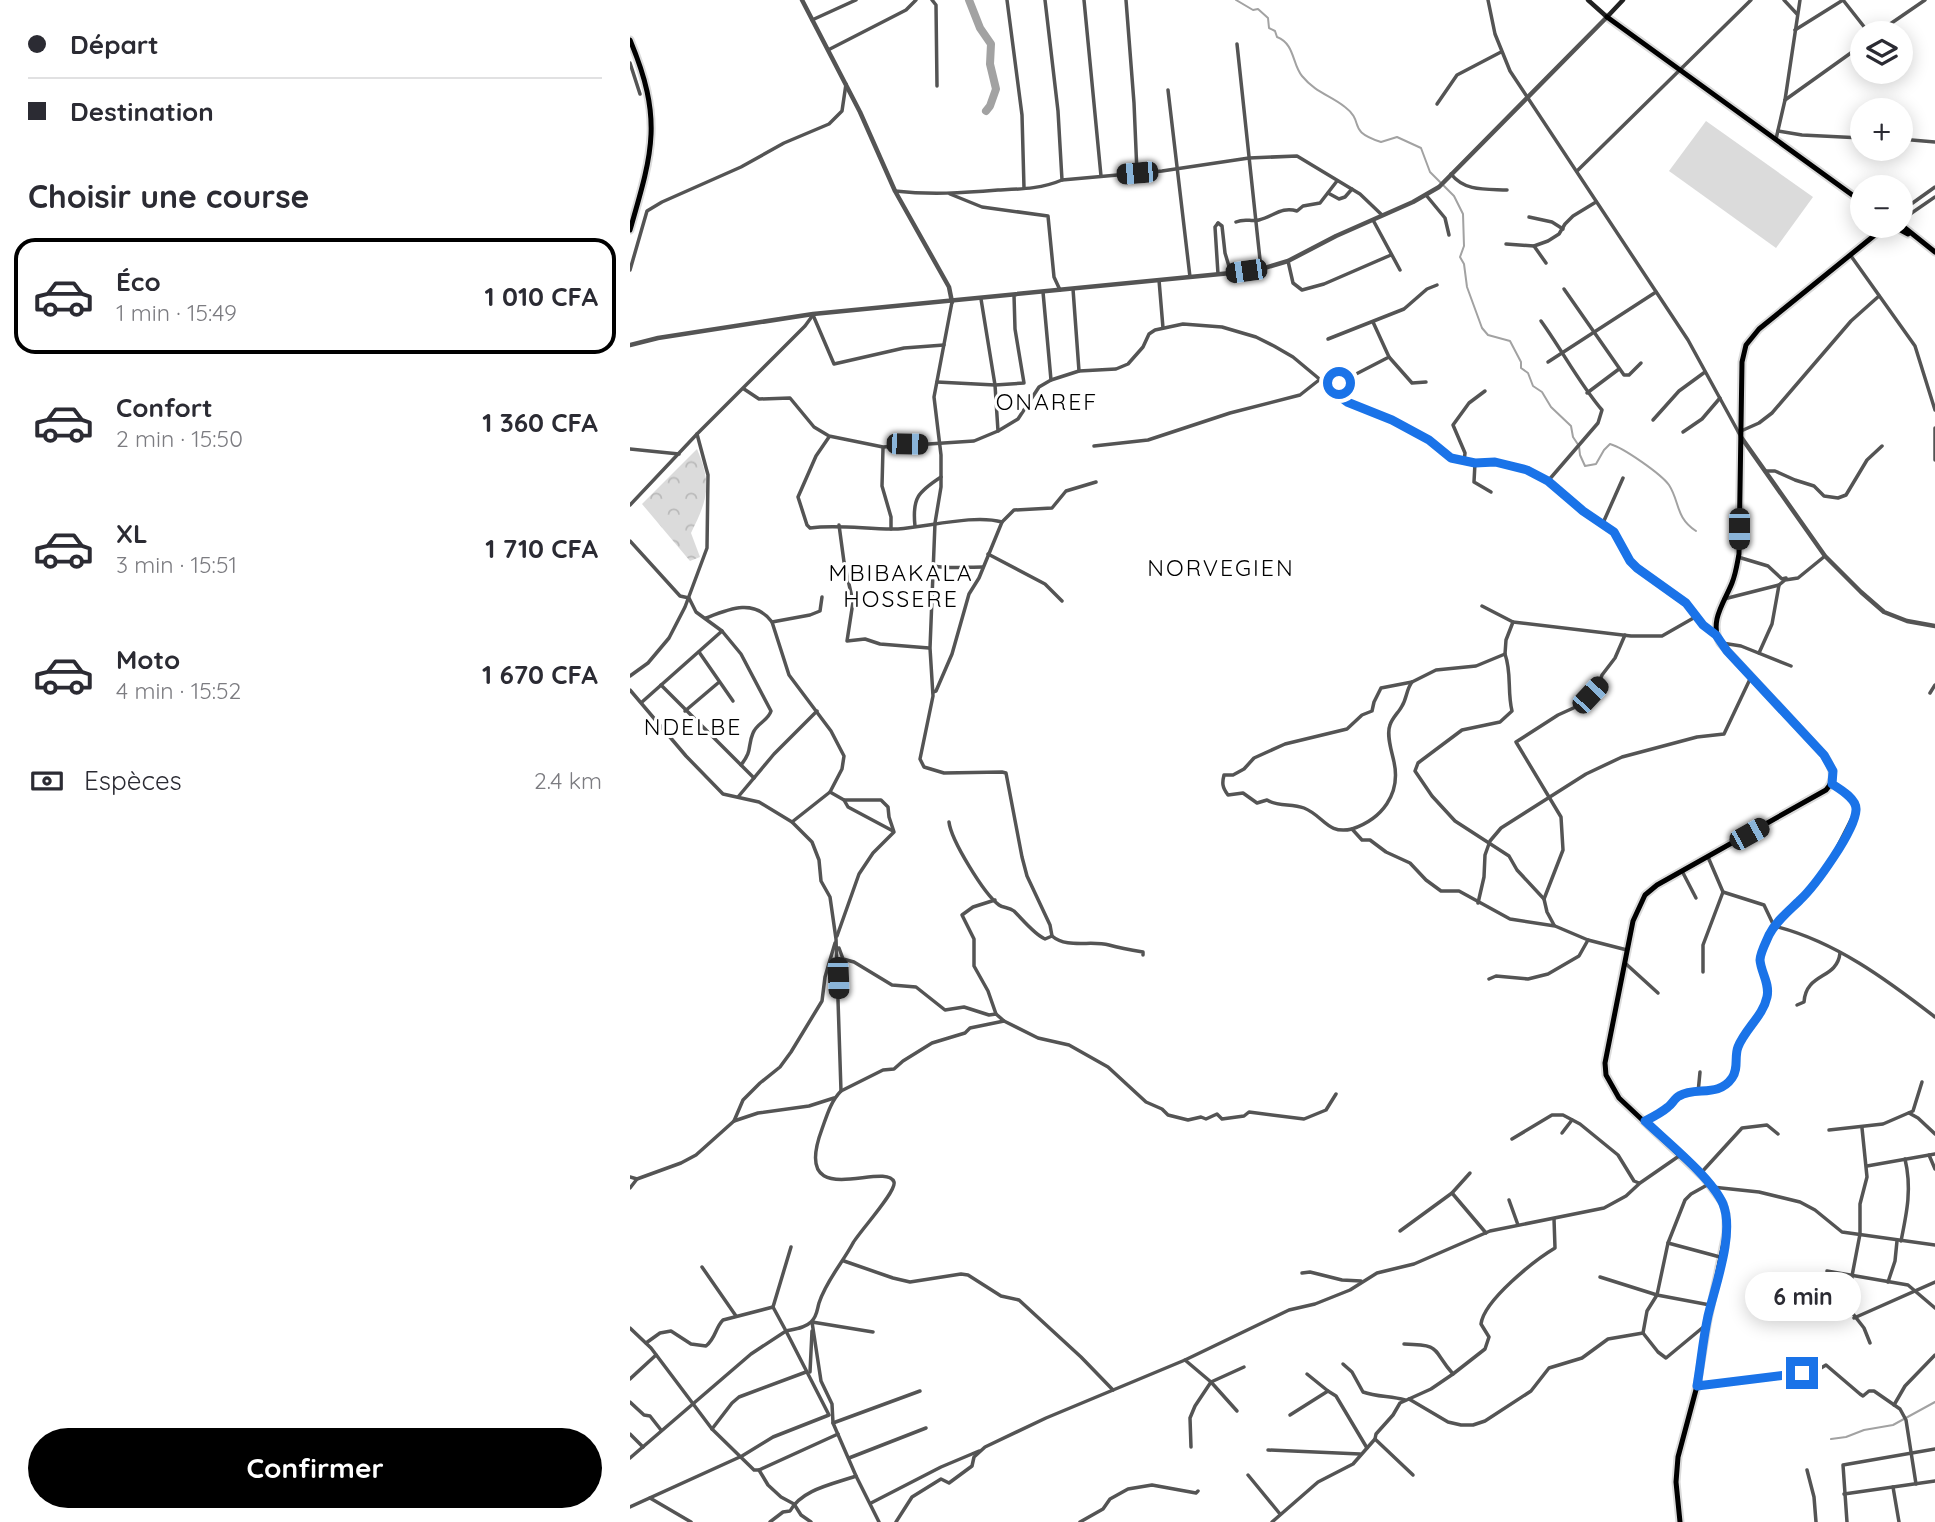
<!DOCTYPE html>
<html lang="fr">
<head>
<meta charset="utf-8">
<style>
	:root { --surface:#fff; --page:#f7f7f7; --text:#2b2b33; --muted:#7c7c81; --line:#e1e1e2; --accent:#000 }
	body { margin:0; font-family:Quicksand,sans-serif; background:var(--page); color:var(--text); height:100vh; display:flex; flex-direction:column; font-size:26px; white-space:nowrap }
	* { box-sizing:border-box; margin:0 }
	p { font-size:23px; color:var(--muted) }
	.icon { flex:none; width:38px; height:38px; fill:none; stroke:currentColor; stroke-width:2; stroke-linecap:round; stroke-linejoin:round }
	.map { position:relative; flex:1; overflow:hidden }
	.drawer { display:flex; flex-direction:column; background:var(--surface); width:630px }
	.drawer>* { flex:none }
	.banner { display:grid; align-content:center; height:154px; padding:0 28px; background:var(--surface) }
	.tools { position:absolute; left:1220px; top:21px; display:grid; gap:14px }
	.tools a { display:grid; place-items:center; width:63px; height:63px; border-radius:50%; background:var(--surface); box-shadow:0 4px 18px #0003; font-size:35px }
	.end { position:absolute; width:32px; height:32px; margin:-16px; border:9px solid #1a73e8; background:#fff; box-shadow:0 0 0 4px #fff }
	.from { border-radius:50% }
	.bubble { position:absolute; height:49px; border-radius:24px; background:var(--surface); box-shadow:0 4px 18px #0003; font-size:23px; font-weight:800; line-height:49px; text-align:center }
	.car { position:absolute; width:21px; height:42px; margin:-21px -10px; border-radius:9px; box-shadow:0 0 5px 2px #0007; background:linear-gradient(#222 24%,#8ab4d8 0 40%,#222 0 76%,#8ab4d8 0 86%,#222 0) }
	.banner b { display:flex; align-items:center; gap:24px; height:66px; font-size:26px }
	.banner b+b { border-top:2px solid var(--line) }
	.banner i { width:18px; height:18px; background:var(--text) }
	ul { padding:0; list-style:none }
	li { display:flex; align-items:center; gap:21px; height:116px; margin:0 14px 10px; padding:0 14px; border:4px solid transparent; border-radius:21px }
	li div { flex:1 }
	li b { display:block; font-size:26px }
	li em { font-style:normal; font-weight:800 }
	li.on { border-color:var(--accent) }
	li>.icon { width:63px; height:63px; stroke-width:1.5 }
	h2 { padding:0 28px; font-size:32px; line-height:84px }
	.pay { display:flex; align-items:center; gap:18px; height:77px; padding:0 28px; font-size:26px }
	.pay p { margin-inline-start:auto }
	.button { display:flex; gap:14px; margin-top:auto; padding:14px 28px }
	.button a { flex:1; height:80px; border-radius:42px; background:var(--accent); color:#fff; font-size:28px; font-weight:800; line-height:80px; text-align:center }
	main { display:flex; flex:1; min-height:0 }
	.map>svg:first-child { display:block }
	.grass { fill:#dbdbdb }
	.forest { fill:url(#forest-crowns) }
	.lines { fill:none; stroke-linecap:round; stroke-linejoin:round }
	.stream { stroke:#a2a2a2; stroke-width:2 }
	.river { stroke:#a2a2a2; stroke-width:8 }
	.primary-casing { stroke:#dbdbdb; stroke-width:9 }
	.trunk-casing { stroke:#dbdbdb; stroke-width:9 }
	.minor { stroke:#545454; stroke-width:3.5 }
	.tertiary { stroke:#545454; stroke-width:4.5 }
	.secondary { stroke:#212121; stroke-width:4.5 }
	.primary { stroke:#000; stroke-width:5 }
	.trunk { stroke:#000; stroke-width:5 }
	.route { stroke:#1a73e8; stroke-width:9 }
	.labels { text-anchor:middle; stroke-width:6; stroke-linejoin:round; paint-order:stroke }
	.quarter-label { font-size:23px; letter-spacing:2px; fill:#000; stroke:#fff }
</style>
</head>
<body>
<main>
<section class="drawer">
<div class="banner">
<b><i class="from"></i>Départ</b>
<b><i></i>Destination</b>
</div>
<h2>Choisir une course</h2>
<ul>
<li class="on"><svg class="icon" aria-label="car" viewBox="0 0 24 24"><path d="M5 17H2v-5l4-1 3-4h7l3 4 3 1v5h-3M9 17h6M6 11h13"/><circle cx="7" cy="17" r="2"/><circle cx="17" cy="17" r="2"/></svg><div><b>Éco</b><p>1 min · 15:49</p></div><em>1 010 CFA</em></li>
<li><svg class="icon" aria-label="car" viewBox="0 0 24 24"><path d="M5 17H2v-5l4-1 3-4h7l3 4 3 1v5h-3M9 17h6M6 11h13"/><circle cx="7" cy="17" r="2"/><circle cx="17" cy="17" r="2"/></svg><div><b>Confort</b><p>2 min · 15:50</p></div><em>1 360 CFA</em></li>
<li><svg class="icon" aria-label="car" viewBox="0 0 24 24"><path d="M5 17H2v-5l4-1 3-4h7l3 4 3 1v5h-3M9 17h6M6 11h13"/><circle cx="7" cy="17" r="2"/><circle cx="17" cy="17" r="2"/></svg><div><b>XL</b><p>3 min · 15:51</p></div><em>1 710 CFA</em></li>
<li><svg class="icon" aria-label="car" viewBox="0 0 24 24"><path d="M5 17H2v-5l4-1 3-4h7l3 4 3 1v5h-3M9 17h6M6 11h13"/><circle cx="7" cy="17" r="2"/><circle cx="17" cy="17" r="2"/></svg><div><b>Moto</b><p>4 min · 15:52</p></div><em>1 670 CFA</em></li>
</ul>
<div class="pay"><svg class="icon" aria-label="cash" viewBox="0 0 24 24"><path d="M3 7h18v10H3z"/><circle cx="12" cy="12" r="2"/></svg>Espèces<p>2.4 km</p></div>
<div class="button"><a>Confirmer</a></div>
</section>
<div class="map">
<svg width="1305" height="1522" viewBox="0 0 1305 1522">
	<defs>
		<pattern id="forest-crowns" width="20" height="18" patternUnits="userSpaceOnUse" patternTransform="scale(1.75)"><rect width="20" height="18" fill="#dbdbdb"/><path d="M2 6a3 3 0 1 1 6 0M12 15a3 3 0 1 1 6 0" fill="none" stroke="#bababa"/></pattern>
	</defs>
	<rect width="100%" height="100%" fill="#fff"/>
	<path class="grass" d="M1076,121L1183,197L1146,248L1039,171Z"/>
	<path class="forest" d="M67,449C82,484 78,499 61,533L70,557L60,561L12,504Z"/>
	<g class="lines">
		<g class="stream">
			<path d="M606,0L623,10L628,9L638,18L639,28L645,31L647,37C665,44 662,64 672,76C686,93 700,95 715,107C736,123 715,130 751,142L767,137L791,148L800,172L824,196L833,214L834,246L830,257L834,264L837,287L852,328L858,335L880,341L891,362V368L898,373L903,386L912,392L921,407L941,426L943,437L949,446L950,455L955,466L966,464L974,450L980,444C994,448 1031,474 1039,485C1050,502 1045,517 1066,531"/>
			<path d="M1201,1439L1216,1437L1234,1430L1263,1425L1305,1402"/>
		</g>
		<path class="river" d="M339,0L350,28L361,44L360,64L366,89L360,106L356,111"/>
		<defs>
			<g id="primary">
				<path d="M977,17L1232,202"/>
				<path d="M1270,224L1305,252"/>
				<path d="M1263,226L1278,234"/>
				<path d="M1050,1522L1046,1482L1048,1457L1067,1386L1078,1320L1096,1233V1214L1093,1203L1074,1178L989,1098L976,1075L975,1063L1003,921L1015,895L1027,885L1196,790C1207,778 1202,767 1194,755L1090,643C1079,621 1094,603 1102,583C1106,573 1107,564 1109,554L1112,362L1116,345L1129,329L1256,226"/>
			</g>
			<path id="trunk" d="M0,40C33,119 23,151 0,230"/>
		</defs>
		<use href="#primary" class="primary-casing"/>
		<use href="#trunk" class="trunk-casing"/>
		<g class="minor">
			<path d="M302,0L306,5L307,86"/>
			<path d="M377,0L392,115L394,188"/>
			<path d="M415,0L428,111L432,180"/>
			<path d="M454,0L471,176"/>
			<path d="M496,0L504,103L507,173"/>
			<path d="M858,0L865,34L880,71L1058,340L1110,435"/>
			<path d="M1154,0L1167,14"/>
			<path d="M1213,0L1239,33"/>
			<path d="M182,20L226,0"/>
			<path d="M1165,30L1213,0"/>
			<path d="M1247,33L1295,0"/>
			<path d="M607,44L631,269"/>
			<path d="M198,50L276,10L286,0"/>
			<path d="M0,63L10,94"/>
			<path d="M538,90L560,277"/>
			<path d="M1155,100L1232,45"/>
			<path d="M807,104L827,75L871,52"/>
			<path d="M1148,131L1172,135L1232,138"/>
			<path d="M1146,139L1155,100L1170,0"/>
			<path d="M1270,139L1305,142"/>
			<path d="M947,171L1121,0"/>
			<path d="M821,174C835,192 857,189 877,190"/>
			<path d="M265,191C300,195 333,193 368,190C390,189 411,189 432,180L532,171L619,158L667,156L730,194L752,215"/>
			<path d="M698,193L709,199L715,197L722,189"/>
			<path d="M320,194L352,207L418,216L424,277L430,290"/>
			<path d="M796,195L815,218L819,235"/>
			<path d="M1270,212L1305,187"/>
			<path d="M899,217L922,222L933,229"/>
			<path d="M743,220L770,270"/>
			<path d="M1270,221L1305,197"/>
			<path d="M606,222C615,218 621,222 629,220C644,216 652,206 667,211L673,206L690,203L707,181"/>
			<path d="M588,223L592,226L595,253L601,273"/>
			<path d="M876,244L904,246L918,241L929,234L935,224L943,216L966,202"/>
			<path d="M904,246L916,263"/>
			<path d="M1221,256L1285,346L1305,410"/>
			<path d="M658,261L663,283L672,290L694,284L761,255"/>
			<path d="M0,270L17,211L32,202L111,167L154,143L199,124L212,111L216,84"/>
			<path d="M588,274L585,227L588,223"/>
			<path d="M529,280L533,328"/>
			<path d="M443,289L449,371"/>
			<path d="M934,289L994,375H999L1011,363"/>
			<path d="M413,292L421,380"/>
			<path d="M351,299L365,385L368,431"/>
			<path d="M322,302L304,397L311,455V487L305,523L300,648L303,696L290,759L294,767L314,773L372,772L376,773L392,857L397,876L420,925L422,936"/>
			<path d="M183,315L204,364L274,348L314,345"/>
			<path d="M911,321C932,350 949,383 972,410L968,423L918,481"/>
			<path d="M698,339L774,309L797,289L807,285"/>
			<path d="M759,357L782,383L796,382"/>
			<path d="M918,362L1026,292"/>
			<path d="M307,382L365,385L394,383L385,329L384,295"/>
			<path d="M699,388L759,357L743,322"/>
			<path d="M114,389L129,399L160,398L184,427L199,436L253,447L344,441L368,431L388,419L409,387L421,380L449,371L486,369L498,364L513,347L519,334L525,330L553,324L592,327L626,337L644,346L663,357L717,402L762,420L808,446L821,458L834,462H865L884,467L897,470L918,481L953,511L984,532L1000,560L1007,568L1056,602L1073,625L1086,635"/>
			<path d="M957,393L989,369"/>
			<path d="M1023,420L1049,391L1075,372"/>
			<path d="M1305,428V460"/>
			<path d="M1111,431L1129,423L1142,413L1221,321L1249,296"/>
			<path d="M1053,432L1072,419L1090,398"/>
			<path d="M199,437L186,456L168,497L177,525L180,528C210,524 239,530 268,529C298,527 344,514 372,522L349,578L339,594L322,654L306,691L303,692"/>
			<path d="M464,446L518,440L600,413L670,395L689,380"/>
			<path d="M253,448L252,486L261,517V529"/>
			<path d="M0,449L49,454"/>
			<path d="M834,462L835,453L823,425L839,403L855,391"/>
			<path d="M845,463L844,482L861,492"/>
			<path d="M1135,471H1145L1165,480L1184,486L1194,496L1208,498L1216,495L1237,460L1252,446"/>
			<path d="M0,505L67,434L175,326L183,315"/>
			<path d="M372,522L384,510L422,508L436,491L466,482"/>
			<path d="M973,523L993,478"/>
			<path d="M209,525L214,562L223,602L217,641L235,639L250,644L299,648"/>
			<path d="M285,526C282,498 288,492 311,477"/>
			<path d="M0,541L50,596L59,598L66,612L92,631L12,702"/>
			<path d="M358,554L415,584L432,601"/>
			<path d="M1108,557L1138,566L1152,579L1156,578"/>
			<path d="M304,566C320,569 337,567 353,567"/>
			<path d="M1094,599L1149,585"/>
			<path d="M852,606L883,622L1001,636H1032L1067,616"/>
			<path d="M76,618C99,609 124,598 142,622L159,675L201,731L214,756L212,769L200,792L162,822"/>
			<path d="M142,622L180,615L190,611L192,597"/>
			<path d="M883,622L876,640L875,654L846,666L806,670L782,682L751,688L744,702L742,711L732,715L717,729L655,744L624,758L614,769L603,775H594C592,783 592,787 598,795L613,793L627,803L637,800C648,807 662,803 674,808C694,816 697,835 722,829L732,840H740L756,852L780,863L796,880L811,891H829L880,919L925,926L958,940L997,950"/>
			<path d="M92,631L111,654L141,711C138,721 127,723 123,733C117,747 123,750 111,765"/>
			<path d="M1092,643L1111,646L1161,666"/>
			<path d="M69,652L103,701"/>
			<path d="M1129,653L1142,624L1149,585L1155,580L1168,578L1195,556"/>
			<path d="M875,654C882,674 877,690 882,711L870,722L832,730L788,763L785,771L802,796L825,821L879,856L887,870L914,899L917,912L924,925"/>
			<path d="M0,676L18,663L39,638L55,607L77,548L78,475L67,434"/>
			<path d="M31,685L124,778"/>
			<path d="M0,690L56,756L93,794L129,802L162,822L182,842L189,860L191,881L200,897L206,939L211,1091C201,1101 197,1115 192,1129C160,1215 255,1160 264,1182C267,1191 230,1231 223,1243C213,1262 196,1281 189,1303C187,1310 187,1317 181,1322C175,1328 165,1329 156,1331L199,1415L143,1437L112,1456L0,1507"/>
			<path d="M1300,693L1305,685"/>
			<path d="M55,711L88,683"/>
			<path d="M200,792L214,800H251L258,807L259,817L264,832L243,853L229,874L207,936"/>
			<path d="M108,797L144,754L187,711"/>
			<path d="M214,800L218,807L263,831"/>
			<path d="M319,822C321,840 354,894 369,905C373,908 379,907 384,911C392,919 405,935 415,939L422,936C437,949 461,940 479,945C490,948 501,950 513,952V955"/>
			<path d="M722,829C752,819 771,794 764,762C762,752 756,735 760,725C762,718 769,712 772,706C777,698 776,690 782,682"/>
			<path d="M1078,857L1093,892L1134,905L1144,926C1205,941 1257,980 1305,1017"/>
			<path d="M1052,871L1066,898"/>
			<path d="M914,899L933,850L931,817L886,742L928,715L950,705L969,684L972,675L985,658L995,635"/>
			<path d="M365,900L343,907L332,915L344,939V966L358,991L366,1014"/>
			<path d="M848,903L854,877L855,855L860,841L871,828L956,774L992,757L1067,737L1094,734L1121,677"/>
			<path d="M209,948L213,959L224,962L262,985L286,987L315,1010L334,1007L359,1015L366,1014L374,1021"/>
			<path d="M995,963L1028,993"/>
			<path d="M1073,972V945L1093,892"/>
			<path d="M859,979L866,976L898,979L918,974L949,956L958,940"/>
			<path d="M1167,1005L1174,1002C1176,972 1207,980 1210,953"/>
			<path d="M211,1091L253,1070L264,1069L273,1061L302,1043L335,1033L340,1028L374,1021L408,1038L439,1045L478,1067L516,1102L532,1109L538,1115L558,1120L571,1117L576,1119L587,1114L592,1119L614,1116L619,1112L674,1119L696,1110L706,1094"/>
			<path d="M1068,1093L1070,1072"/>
			<path d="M1279,1113L1288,1118L1305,1134"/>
			<path d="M104,1121L113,1100L130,1083L150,1067L161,1052L192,1001L195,977L205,943"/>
			<path d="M1015,1121L1039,1106L1048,1096L1085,1089L1093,1087L1101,1080L1105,1073L1109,1044L1127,1019L1137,997L1138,985L1130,960L1140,933L1159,909L1172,899L1195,871L1226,810C1223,798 1213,790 1202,784"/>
			<path d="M1232,1128L1237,1177L1230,1204V1234L1222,1276L1220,1310L1234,1328L1240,1343"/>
			<path d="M1199,1130L1253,1124L1283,1111L1292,1082"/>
			<path d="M932,1133L942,1120"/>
			<path d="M882,1139L922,1115H933L950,1124L988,1155L1004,1181L1009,1183"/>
			<path d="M1299,1155L1305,1169"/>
			<path d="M1237,1166L1305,1154"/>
			<path d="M1070,1174L1112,1128L1137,1125L1148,1134"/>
			<path d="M0,1177L7,1179L51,1163L66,1155L104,1121L128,1113L179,1106L204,1098"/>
			<path d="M1082,1187L1129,1192L1170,1202L1185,1210L1212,1232L1305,1245"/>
			<path d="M0,1188L7,1179"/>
			<path d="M822,1193L856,1233"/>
			<path d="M879,1200L888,1225"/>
			<path d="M770,1231L822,1193L840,1173"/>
			<path d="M1271,1241C1277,1212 1282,1188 1275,1159"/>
			<path d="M1038,1243L1090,1257"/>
			<path d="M214,1261L263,1278L280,1282L331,1274L338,1275L371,1296L389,1300L451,1357L483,1390"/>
			<path d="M72,1267L106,1316"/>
			<path d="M1197,1271L1278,1285L1305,1308"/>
			<path d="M672,1273L680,1272L712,1280L731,1281"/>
			<path d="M970,1277L1027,1295L1080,1305"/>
			<path d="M1258,1282L1265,1261L1267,1241"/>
			<path d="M143,1307L161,1247"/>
			<path d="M1224,1318L1305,1282"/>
			<path d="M0,1328L21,1348L82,1429L124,1470H129L138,1485L151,1497L164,1504L171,1515L181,1522"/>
			<path d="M1013,1333L1028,1352L1036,1358L1077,1324"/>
			<path d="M774,1344C813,1345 801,1349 823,1374"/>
			<path d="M555,1360L581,1382L607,1411"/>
			<path d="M713,1364L722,1372L733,1392C747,1397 761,1396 775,1400"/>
			<path d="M180,1372L182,1331"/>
			<path d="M677,1374L698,1391"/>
			<path d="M0,1379L26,1355"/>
			<path d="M1067,1386L1186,1371L1196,1365L1230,1394L1233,1396L1239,1391H1244L1270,1409L1276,1420L1286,1484"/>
			<path d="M779,1399L818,1422L831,1425H843L855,1421L901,1391L919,1368L952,1358L978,1339L1013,1333L1017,1311L1027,1295L1038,1243L1055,1200L1061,1194L1079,1184"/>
			<path d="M0,1402L14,1415L20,1416L31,1430"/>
			<path d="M1264,1405L1275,1386L1305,1355"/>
			<path d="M660,1415L698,1391L706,1396L737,1448"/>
			<path d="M203,1423L290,1391"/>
			<path d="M82,1429L102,1403L109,1397L176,1372"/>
			<path d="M0,1434L13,1447"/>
			<path d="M745,1439L783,1475"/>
			<path d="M561,1447L560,1418L565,1406L581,1382L614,1367"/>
			<path d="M638,1450L730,1454"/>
			<path d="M0,1458L121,1354L156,1331L143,1307L93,1320C85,1328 86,1338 76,1346L61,1344L41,1331L30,1333L16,1343"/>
			<path d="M219,1458L296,1428"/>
			<path d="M129,1470L208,1434"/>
			<path d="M1177,1470L1184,1497L1186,1522"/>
			<path d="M618,1475L650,1514"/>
			<path d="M226,1476L249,1522"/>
			<path d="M1263,1487L1269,1522"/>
			<path d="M1214,1494L1305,1481"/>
			<path d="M20,1498L61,1522"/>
			<path d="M241,1503L311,1467L349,1451"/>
			<path d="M140,1522L153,1512L160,1511C172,1489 204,1484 226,1476L203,1423L202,1404L191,1381L182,1322L243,1332"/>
			<path d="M266,1522L282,1497L311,1479L319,1483L342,1466L344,1457L355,1447L416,1418L555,1360L659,1310L685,1304L720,1290L747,1273L784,1264L860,1231L974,1208L996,1196L1010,1183L1049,1156"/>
			<path d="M450,1522L473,1509L480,1499L498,1489L522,1485L566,1493L568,1491"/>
			<path d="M642,1522L688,1482L723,1464L745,1439L746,1434L763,1415L770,1403L801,1389L823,1374L855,1349L859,1337L851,1324C854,1300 905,1260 925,1248L924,1219"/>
			<path d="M1217,1522L1213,1465L1305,1449"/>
		</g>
		<g class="tertiary">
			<path d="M172,0L230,112L265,191L319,287L322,302"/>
			<path d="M0,345L28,338L183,314L601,273L631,269L658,261L706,236L783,202L809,187L977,17"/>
			<path d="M1111,437L1195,556L1231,592L1254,612L1277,621L1305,626"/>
		</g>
		<path class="secondary" d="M958,0L977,17L993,0"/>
		<use href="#primary" class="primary"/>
		<use href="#trunk" class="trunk"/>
	</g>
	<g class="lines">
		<path class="route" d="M709,383L699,388L717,402L762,420L799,440L821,458L845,463L865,462L897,470L918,481L953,511L984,532L1000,561L1007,568L1056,603L1073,625L1086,635L1097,651L1194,755L1203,771L1202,784C1210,789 1227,799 1226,810C1225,831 1185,886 1170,900C1159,911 1146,921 1139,935C1136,942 1130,953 1130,960C1131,973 1140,983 1137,997C1133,1016 1115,1029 1108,1047C1104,1057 1109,1068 1102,1078C1088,1098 1066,1086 1049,1096C1045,1098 1042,1104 1038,1107C1031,1113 1023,1117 1015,1121C1037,1142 1082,1178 1093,1204C1105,1233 1085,1286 1078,1316C1073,1339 1071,1362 1067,1386L1172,1373"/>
	</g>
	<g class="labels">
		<g class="quarter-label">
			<text x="417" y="410">ONAREF</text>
			<text x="591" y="576">NORVEGIEN</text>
			<text x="271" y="581">MBIBAKALA<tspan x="271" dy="26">HOSSERE</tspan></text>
			<text x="63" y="735">NDELBE</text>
		</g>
	</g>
</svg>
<div class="tools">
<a><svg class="icon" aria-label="layers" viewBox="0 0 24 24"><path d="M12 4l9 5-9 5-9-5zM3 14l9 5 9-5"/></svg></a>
<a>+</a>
<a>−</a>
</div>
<i class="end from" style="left:709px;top:383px"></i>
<i class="end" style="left:1172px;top:1373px"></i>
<div class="bubble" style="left:1115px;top:1272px;width:116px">6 min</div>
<i class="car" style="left:507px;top:173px;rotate:265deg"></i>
<i class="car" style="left:616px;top:271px;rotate:262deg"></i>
<i class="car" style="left:277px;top:444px;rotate:91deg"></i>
<i class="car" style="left:1109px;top:529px;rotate:180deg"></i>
<i class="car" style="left:960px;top:695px;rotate:43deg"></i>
<i class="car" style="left:1119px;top:834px;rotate:61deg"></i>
<i class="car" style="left:208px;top:978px;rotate:178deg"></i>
</div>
</main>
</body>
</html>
